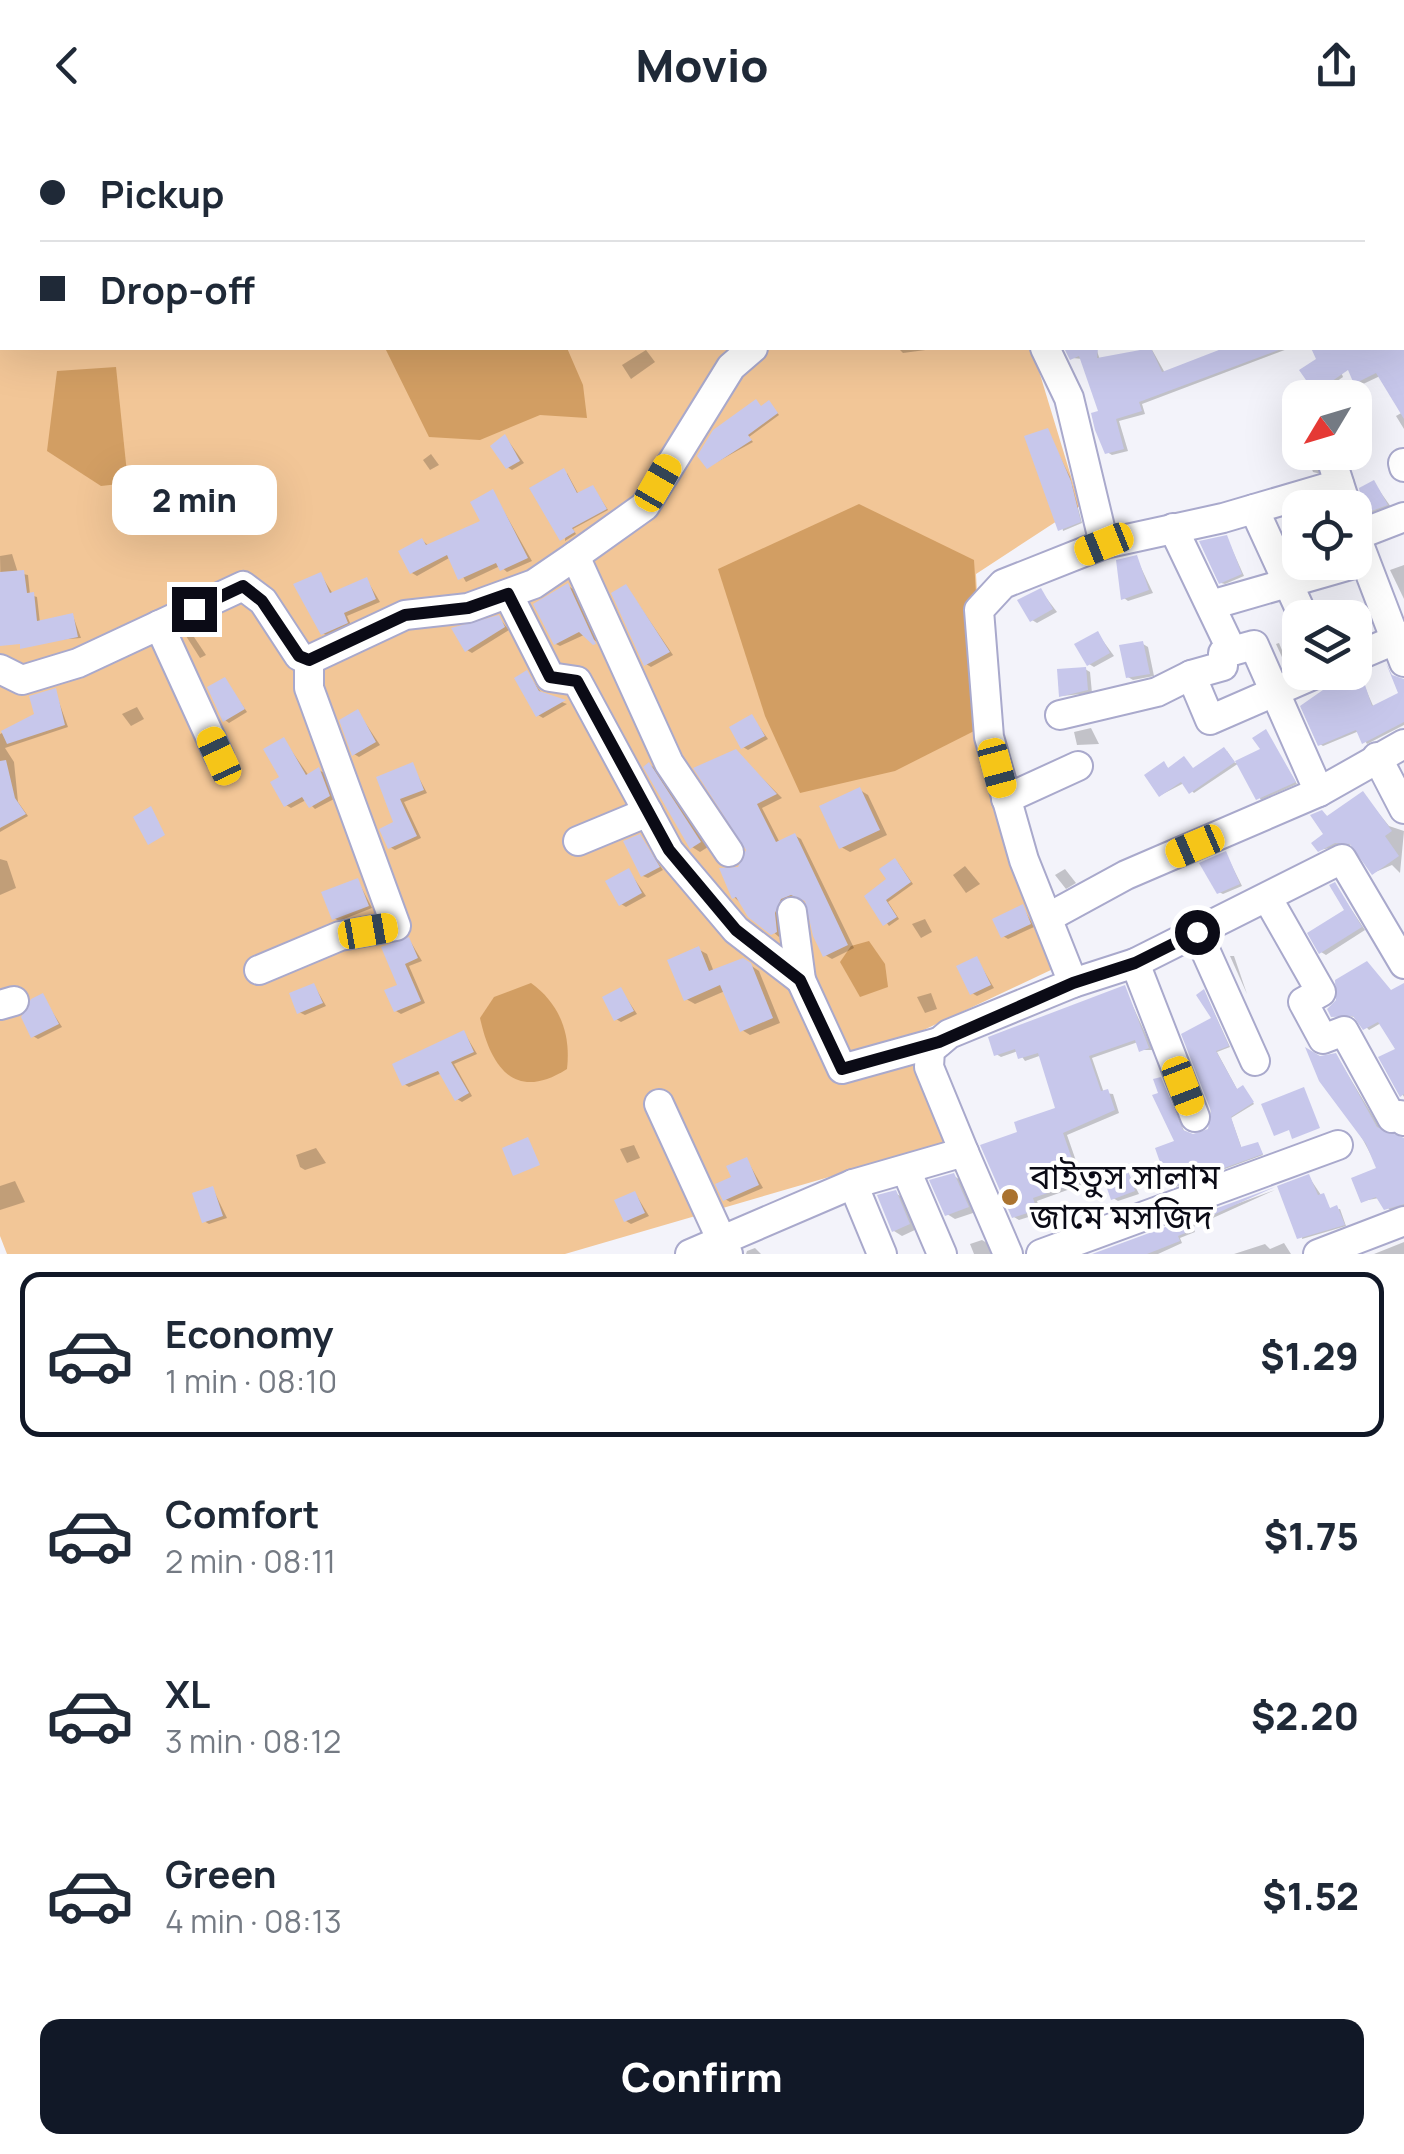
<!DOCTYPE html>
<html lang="en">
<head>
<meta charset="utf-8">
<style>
	:root { --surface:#fff; --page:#f2f2f3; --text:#1f2937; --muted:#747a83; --line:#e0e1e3; --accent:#111827 }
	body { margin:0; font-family:Manrope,"Noto Sans Bengali",sans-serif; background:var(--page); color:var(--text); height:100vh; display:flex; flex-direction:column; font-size:38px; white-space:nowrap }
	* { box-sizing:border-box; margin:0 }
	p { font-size:32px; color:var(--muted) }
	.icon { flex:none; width:55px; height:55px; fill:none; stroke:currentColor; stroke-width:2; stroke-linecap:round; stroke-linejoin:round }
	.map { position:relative; height:1124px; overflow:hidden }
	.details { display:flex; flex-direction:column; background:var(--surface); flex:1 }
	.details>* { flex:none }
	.hud { position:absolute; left:0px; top:0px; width:1405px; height:220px; box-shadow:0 10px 40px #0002; display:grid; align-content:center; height:220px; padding:0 40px; background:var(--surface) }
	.needle { width:65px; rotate:232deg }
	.fabs { position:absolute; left:1282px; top:250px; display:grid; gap:20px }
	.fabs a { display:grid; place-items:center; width:90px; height:90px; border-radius:20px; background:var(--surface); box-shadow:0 10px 40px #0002; font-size:50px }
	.end { position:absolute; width:45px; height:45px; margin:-22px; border:12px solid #0b0b16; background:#fff; box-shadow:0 0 0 5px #fff }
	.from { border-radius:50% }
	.bubble { position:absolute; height:70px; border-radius:20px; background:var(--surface); box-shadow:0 10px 40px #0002; font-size:32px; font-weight:800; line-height:70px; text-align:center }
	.car { position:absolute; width:30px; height:60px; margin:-30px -15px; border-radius:12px; box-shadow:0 0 8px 2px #0007; background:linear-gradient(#f5c518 24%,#345 0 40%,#f5c518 0 76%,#345 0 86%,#f5c518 0) }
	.hud b { display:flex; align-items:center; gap:35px; height:95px; font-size:38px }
	.hud b+b { border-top:2px solid var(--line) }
	.hud i { width:25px; height:25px; background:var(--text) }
	ul { padding:18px 0 0; list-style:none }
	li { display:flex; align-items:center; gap:30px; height:165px; margin:0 20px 15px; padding:0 20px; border:5px solid transparent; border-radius:20px }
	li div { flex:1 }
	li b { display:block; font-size:38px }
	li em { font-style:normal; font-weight:800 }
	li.current { border-color:var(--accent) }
	li>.icon { width:90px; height:90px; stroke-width:1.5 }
	.primary-button { display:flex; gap:20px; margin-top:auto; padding:20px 40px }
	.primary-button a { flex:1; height:115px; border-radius:20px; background:var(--accent); color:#fff; font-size:40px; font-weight:800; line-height:115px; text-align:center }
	header { display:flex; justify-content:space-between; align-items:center; height:130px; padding:0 40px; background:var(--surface); font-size:45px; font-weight:800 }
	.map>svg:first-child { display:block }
	.green { fill:#f2c697 }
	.water { fill:#d29e63 }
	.shadow { fill:#0003 }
	.building { fill:#c7c7eb }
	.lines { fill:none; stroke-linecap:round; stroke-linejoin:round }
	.minor-casing { stroke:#a9a9cc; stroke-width:32 }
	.minor { stroke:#fff; stroke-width:28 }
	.route { stroke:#0b0b16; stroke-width:12 }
	.poi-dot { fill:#aa732f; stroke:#fff; stroke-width:4 }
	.labels { text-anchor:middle; stroke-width:8; stroke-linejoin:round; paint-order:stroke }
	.poi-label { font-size:35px; fill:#0b0b16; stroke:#fff; text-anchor:start }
</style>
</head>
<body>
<header><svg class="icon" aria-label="back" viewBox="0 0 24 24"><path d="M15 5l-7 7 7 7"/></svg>Movio<svg class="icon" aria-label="share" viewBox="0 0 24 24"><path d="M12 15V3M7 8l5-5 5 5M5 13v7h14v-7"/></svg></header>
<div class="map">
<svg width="1404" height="1124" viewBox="0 0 1404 1124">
	<rect width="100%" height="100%" fill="#f3f3fa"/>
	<path class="green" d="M0,0H967L2,2V218H1032L1080,376L976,444L987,647L1053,839L913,905L946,1013L565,1124H7L0,1106Z"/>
	<g class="water">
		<path d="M385,218H567L583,255L587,288L540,285L480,310L429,307Z"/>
		<path d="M116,237L128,353L101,356L47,321L57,241Z"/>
		<path d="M859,374L974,430L984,596L895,641L800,663L765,586L718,439Z"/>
		<path d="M869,811L885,834L888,857L860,867L840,832L851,816Z"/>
		<path d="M531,853C560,874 571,904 567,939C515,972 491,938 480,888L494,867Z"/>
	</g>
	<g class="shadow">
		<path d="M21,0H50L52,2H22Z"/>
		<path d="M633,0H678L679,2H633Z"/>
		<path d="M1404,213V299L1396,286L1403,282L1380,246L1361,255L1346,231L1383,218H1402Z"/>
		<path d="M898,218H932L933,219L903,223Z"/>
		<path d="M1066,218H1096L1100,230L1151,218L1165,243L1225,218H1290L1142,274L1145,284L1119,291L1128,321L1112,325L1107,322L1101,283L1083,229L1072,228Z"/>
		<path d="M1314,218H1332L1343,247L1320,263L1316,261L1319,230Z"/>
		<path d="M646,220L655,232L631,249L622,235Z"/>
		<path d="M771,275L779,285L749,307L753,312L708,337L762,278Z"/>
		<path d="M1047,301L1070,347L1082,393L1063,401Z"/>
		<path d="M507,309L524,333L512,340L507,337Z"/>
		<path d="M1306,322H1318L1321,344L1313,342Z"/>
		<path d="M431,324L439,335L430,340L423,330Z"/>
		<path d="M567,343L579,365L593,357L608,380L573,399L576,404L565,411Z"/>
		<path d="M1374,353L1391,377L1370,385L1365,383Z"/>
		<path d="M493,362L532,431L507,442L500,436L466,452L451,427L417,446L412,443L422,410L429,416L484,392Z"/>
		<path d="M1227,408L1244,446L1225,454L1221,453Z"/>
		<path d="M12,424L18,443L28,445L30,465L37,467L40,493L73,486L81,508L2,514L0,426Z"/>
		<path d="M1136,427L1153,463L1128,471L1124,468Z"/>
		<path d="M1404,435V469L1390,440Z"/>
		<path d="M321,445L333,464L367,450L380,472L347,486L351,495L328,506L322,503Z"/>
		<path d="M568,456L573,459L597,512L586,504L560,516L556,514Z"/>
		<path d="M626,456L673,525L651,537L646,534Z"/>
		<path d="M1041,461L1057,482L1037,493L1032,490Z"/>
		<path d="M499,488L509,500L472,523L467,520Z"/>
		<path d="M192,504L206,525L200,528L186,506Z"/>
		<path d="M1098,504L1114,526L1094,537L1089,534Z"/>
		<path d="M1279,513L1289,537L1287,538L1276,514Z"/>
		<path d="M1143,514L1148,517L1154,546L1133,550L1128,547Z"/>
		<path d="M1085,539L1090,542L1092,563L1061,566Z"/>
		<path d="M527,543L543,565L567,574L543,588L538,585Z"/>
		<path d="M1360,546L1374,578L1404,584V595L1367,614L1359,601L1323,616L1320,614Z"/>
		<path d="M225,550L247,582L229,593L225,590Z"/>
		<path d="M55,561L68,597L5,618L14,632L18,672L28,686L0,702V604L37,586Z"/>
		<path d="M137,577L144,589L131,596L122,584Z"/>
		<path d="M358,582L380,615L359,627L354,624Z"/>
		<path d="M752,587L768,609L748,620L743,617Z"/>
		<path d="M1091,598L1099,614L1077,615L1074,602Z"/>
		<path d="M1266,602L1297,654L1261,670L1239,633L1194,663L1184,653L1161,665L1164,634L1170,640H1194L1227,621L1235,633L1264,620Z"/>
		<path d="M284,610L309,646L319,640L324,643L334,669L315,679L306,670L291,678L286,675Z"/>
		<path d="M736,622L782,668L762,678L780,713L794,705L801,709L854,818L832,829L825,825L811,778L804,768L797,767L782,778L779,807L734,767L749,720Z"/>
		<path d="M412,635L427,663L404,672L421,708L395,720L390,717L396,693L379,648Z"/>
		<path d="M650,635L658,640L708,717L700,722L692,717Z"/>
		<path d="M860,660L868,665L887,705L850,722L841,717Z"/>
		<path d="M1363,664L1389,696L1404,701L1400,743L1392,735L1373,743L1354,714L1319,720L1327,705L1322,682L1329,688Z"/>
		<path d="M640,707L663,740L648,748L643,746Z"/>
		<path d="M1226,724L1242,756L1223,764L1219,762Z"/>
		<path d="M0,729L7,731L16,758L0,765Z"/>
		<path d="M898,733L913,754L888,772L899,789L889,796L867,766L889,749Z"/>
		<path d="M965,736L980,754L966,763L953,745Z"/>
		<path d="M1065,739L1076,753L1066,759L1055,745Z"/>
		<path d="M629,741L646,766L626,777L621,774Z"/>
		<path d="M358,751L372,778L339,791L334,788Z"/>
		<path d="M1335,755L1365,800L1326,825L1321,822L1348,781Z"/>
		<path d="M1023,777L1034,797L1008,809L1003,806Z"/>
		<path d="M925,789L932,802L921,808L912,794Z"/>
		<path d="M409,809L422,831L409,836L425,873L401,884L396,881Z"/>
		<path d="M698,819L707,824L714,842L743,830L759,841L780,893L750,905L742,900L725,861L695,874L686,869Z"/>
		<path d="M1230,826H1234L1247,864Z"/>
		<path d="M977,829L994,858L977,866L972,863Z"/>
		<path d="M314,855L326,876L305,885L299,882Z"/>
		<path d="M1404,856V967L1382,928L1399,920L1381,893L1369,900L1357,887L1333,885Z"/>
		<path d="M1124,857L1153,920H1141L1138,912L1092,928L1104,963L1113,964L1119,983L1067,1005L1084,1054L1037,1071L1041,1083L1019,1090L1014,1087L1020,1003L1058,979L1042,925L1025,931L1018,921L1001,927L996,924Z"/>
		<path d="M621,860L637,884L621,892L616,889Z"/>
		<path d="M931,863L937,879L925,883L917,867Z"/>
		<path d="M1205,863L1230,917L1217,922L1238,961L1244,959L1254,974L1231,988L1242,1019L1258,1014L1263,1025L1173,1058L1177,1013L1162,965V951L1185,1003L1193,1007L1210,1000L1214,889Z"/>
		<path d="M42,866L62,897L38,909L33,906Z"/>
		<path d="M464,902L477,924L454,934L472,966L462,972L457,969L442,943L409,957L404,954Z"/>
		<path d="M1336,925L1385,1006L1404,1008V1077L1390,1080L1379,1068L1363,1071L1379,1040L1320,929Z"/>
		<path d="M634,1015L640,1028L627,1033L620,1019Z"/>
		<path d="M316,1018L326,1033L305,1040L300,1037L296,1025Z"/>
		<path d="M747,1030L763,1058L730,1072L725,1069Z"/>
		<path d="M1125,1036L1139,1064L1118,1071L1113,1068Z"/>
		<path d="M954,1046L962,1051L976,1082L955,1089L947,1084Z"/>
		<path d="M1309,1047L1331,1080L1340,1079L1346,1096L1302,1109Z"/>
		<path d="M15,1051L25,1072L0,1080V1056Z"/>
		<path d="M213,1059L227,1088L209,1094L204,1091Z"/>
		<path d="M1275,1060L1193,1097L1195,1102L1180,1108L1182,1113L1158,1124H1099Z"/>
		<path d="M635,1063L649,1086L631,1094L626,1091Z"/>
		<path d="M895,1063L904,1068L917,1099L902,1106L894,1101Z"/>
		<path d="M982,1110L987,1113L991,1124H974L970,1114Z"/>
		<path d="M1404,1112V1124H1374Z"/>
		<path d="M1284,1113L1291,1124H1234L1265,1114L1270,1119Z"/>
		<path d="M755,1118L761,1124H746L747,1121Z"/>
	</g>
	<g class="building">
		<path d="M1064,218H1098L1097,228L1151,218L1162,242L1224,218H1284L1139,272L1142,281L1116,289L1124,319L1105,324L1095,300L1091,283L1098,281L1079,226L1070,230Z"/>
		<path d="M1311,218H1404V289L1376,243L1354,254L1348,240L1315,263L1299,240L1316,229Z"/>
		<path d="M756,269L761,276L769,270L778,283L748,305L752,310L707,339L697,326L713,300Z"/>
		<path d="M1048,298L1071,351L1081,392L1058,401L1024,306Z"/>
		<path d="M505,304L520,331L506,339L490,316Z"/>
		<path d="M564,338L577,363L593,355L607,379L572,398L575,402L560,411L529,358Z"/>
		<path d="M1374,350L1388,375L1363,384L1359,358Z"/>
		<path d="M493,359L528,428L500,441L496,433L458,450L447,425L410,444L398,421L422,408L426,415L480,391L470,372Z"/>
		<path d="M1227,405L1242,444L1219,454L1199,411Z"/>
		<path d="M1137,425L1149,460L1121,470L1116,430Z"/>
		<path d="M24,440L27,463L34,462L37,491L73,483L78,507L20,519V514L0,516V442Z"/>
		<path d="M321,442L330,463L367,447L376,469L344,483L348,493L321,505L293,454Z"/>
		<path d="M568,453L596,514L593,515L579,502L554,515L533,474Z"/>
		<path d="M626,454L670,522L644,536L611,463Z"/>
		<path d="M1041,458L1053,479L1030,492L1017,470Z"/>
		<path d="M499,485L505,497L465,522L451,498Z"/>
		<path d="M1098,501L1110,523L1087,536L1074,514Z"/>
		<path d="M1143,511L1150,544L1126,548L1119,515Z"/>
		<path d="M1386,533L1392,545L1404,549V592L1362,614L1356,600L1318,616L1300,576L1333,553L1337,542H1348L1361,543L1372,576L1398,563Z"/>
		<path d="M1086,537L1088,560L1059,567L1057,539Z"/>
		<path d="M527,540L539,561L566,570L536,587L514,548Z"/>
		<path d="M225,547L245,579L223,592L207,557Z"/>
		<path d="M56,558L65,595L7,614L1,601L34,584L29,566Z"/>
		<path d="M358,579L376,612L352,626L339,590Z"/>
		<path d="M752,584L765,606L741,619L729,597Z"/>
		<path d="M1266,599L1296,652L1256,670L1235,631L1260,619L1252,608Z"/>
		<path d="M284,607L306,645L319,637L330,666L309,678L302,667L284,677L270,652L279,647L263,619Z"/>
		<path d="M1224,617L1235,632L1189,664L1181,652L1159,667L1144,645L1164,631L1168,638L1184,626L1193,638Z"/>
		<path d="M736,619L777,664L757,674L776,712L795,703L848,815L823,827L813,806L805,771L791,765L781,769L775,783L777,802L771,805L748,787L736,767L732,769L719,738L738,737L746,720L693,638Z"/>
		<path d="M6,630L15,668L26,684L0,698V631Z"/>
		<path d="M413,632L424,660L400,669L417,706L388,719L379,699L393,692L376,647Z"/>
		<path d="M649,632L701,712L690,719L643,637Z"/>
		<path d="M860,657L880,700L839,719L819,676Z"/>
		<path d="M1363,661L1392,701L1385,706L1399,726L1372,745L1350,714L1335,713L1318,722L1311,713L1323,704L1310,685L1322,680L1327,686Z"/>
		<path d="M151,676L165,705L148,715L133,687Z"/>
		<path d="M640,704L660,737L641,747L623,711Z"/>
		<path d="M1226,721L1240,754L1217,764L1199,733Z"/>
		<path d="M895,728L911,752L886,770L897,787L883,796L864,766L886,749L879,739Z"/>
		<path d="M629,738L642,763L619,776L605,751Z"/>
		<path d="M358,748L369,776L332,790L321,762Z"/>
		<path d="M1335,752L1362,797L1319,824L1307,803L1344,780L1329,755Z"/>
		<path d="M1023,774L1031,794L1001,808L992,789Z"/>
		<path d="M409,807L418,828L405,834L421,871L394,882L384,860L397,855L381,817Z"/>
		<path d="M699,816L709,841L743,828L751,833L773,888L740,902L720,855L684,871L667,830Z"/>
		<path d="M977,826L991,855L970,865L956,836Z"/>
		<path d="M1367,831L1391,860L1404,853V964L1400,967L1378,927L1395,919L1378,892L1363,900L1353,886L1331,887L1327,879L1336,870L1335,850Z"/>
		<path d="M314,853L323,873L297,884L289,863Z"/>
		<path d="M1125,855L1149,918L1139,922L1135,910L1089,926L1101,961L1108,959L1115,980L1063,1003L1080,1052L1033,1068L1037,1080L1012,1088L980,1015L1017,1002L1014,992L1055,978L1038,923L1018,929L1015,919L994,926L988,907Z"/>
		<path d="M621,857L634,881L614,891L602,867Z"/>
		<path d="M1204,859L1229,916L1216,921L1237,959L1243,955L1254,972L1231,987L1241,1017L1258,1012L1263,1024L1169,1058L1155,1018L1174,1011L1152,965L1158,963L1153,949L1161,947L1183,1000L1193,1004L1208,999L1211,981L1181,904L1211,888L1196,865Z"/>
		<path d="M43,863L59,894L31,908L21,887L31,869Z"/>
		<path d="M464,900L474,922L451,932L469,963L455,971L438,941L402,956L392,934Z"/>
		<path d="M1305,917L1320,926L1336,923L1377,997L1404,1008V1074L1384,1080L1376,1067L1361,1073L1351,1048L1376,1038L1366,1014L1319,951Z"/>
		<path d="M1304,957L1320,998L1292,1009L1289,1000L1274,1006L1261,974Z"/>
		<path d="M528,1007L540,1035L513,1046L502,1018Z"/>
		<path d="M747,1027L759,1055L723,1071L715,1054L731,1047L726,1036Z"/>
		<path d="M1125,1033L1135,1061L1111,1070L1101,1041Z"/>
		<path d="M954,1043L969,1077L945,1086L929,1050Z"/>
		<path d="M1309,1044L1318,1065L1324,1063L1330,1078L1337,1075L1345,1095L1297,1109L1277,1056Z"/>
		<path d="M213,1056L223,1086L202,1093L192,1063Z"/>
		<path d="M1275,1057L1191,1095L1193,1100L1178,1106L1180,1111L1147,1124H1092Z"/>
		<path d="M896,1060L910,1094L892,1102L877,1065Z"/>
		<path d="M635,1061L645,1083L624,1092L614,1070Z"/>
	</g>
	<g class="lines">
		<defs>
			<g id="minor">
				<path d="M691,0L692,2"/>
				<path d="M968,0L969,2"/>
				<path d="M1155,0L1156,2"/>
				<path d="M1359,0L1360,2"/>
				<path d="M110,2L115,0"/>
				<path d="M827,2L837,0"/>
				<path d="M1269,2L1276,0"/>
				<path d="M1402,54H1404"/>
				<path d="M0,61L2,59"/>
				<path d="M1329,322L1347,378"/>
				<path d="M1403,333L1404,337"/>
				<path d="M1254,379L1304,488"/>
				<path d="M1173,398L1232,521L1254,515L1319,662"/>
				<path d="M1355,404L1404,532"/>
				<path d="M1355,406L1404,387"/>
				<path d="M1104,414L1223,388L1339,354"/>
				<path d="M575,426L669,633L729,722"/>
				<path d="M508,464L550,547L577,551L669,721L736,800L801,850"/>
				<path d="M1211,475L1364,431"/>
				<path d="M159,495L219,626"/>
				<path d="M1355,527L1404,506"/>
				<path d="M0,539L22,550L78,533L243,456L263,471L299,526L309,530L405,485L468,478L534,454L575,426L645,376L731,237L753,218"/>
				<path d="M1191,545L1223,536V523L1232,521"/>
				<path d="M1060,585L1157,562L1191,545L1210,590L1320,542"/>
				<path d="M1377,627L1404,679"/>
				<path d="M1006,669L1078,636"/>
				<path d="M578,711L648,682"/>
				<path d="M1268,769L1321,862L1303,872L1323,909L1344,901L1392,988L1400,985L1404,991"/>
				<path d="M792,782L801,850L842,939L939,912"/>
				<path d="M1049,787L1126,745L1319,662L1404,614"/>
				<path d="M1197,802L1255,931"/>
				<path d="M1135,833L1195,987"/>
				<path d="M259,840L340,806L396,796L309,558V530"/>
				<path d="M1073,853L1135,833L1342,729L1404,834"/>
				<path d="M0,875L14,871"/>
				<path d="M659,974L728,1124"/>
				<path d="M964,1022L1008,1124"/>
				<path d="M906,1040L942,1124"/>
				<path d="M853,1054L882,1124"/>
				<path d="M690,1124L853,1054L964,1022L929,937L930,920L949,904L1073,853L1024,730L989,607L979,480L1003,454L1104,414L1069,268L1045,218"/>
				<path d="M1041,1124L1338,1015"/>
				<path d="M1318,1124L1404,1091"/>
			</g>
		</defs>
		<use href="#minor" class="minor-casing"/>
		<use href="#minor" class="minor"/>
	</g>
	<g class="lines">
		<path class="route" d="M194,479L243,456L262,471L299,526L309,530L405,485L468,478L508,464L550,547L577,551L669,720L736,800L800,850L842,939L939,912L1073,853L1135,833L1197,802"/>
	</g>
	<circle class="poi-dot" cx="1010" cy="1067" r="10"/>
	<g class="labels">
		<g class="poi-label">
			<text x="1030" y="1059">বাইতুস সালাম<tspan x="1030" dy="40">জামে মসজিদ</tspan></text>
		</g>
	</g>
</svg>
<div class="fabs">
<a><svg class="needle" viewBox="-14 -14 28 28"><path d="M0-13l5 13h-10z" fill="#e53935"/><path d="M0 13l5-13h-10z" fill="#747a83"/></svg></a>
<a><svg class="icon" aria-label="locate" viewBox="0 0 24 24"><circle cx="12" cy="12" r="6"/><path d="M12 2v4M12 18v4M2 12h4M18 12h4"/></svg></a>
<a><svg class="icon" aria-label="layers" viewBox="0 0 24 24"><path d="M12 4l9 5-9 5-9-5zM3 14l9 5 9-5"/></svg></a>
</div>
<i class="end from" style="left:1197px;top:802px"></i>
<i class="end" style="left:194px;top:479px"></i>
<div class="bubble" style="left:112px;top:335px;width:165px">2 min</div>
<i class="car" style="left:658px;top:353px;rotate:30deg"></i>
<i class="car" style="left:1104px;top:414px;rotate:248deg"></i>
<i class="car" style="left:219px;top:626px;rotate:335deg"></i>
<i class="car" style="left:997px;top:638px;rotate:165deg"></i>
<i class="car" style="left:1195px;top:716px;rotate:247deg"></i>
<i class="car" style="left:368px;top:801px;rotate:80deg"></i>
<i class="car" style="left:1183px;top:956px;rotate:159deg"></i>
<div class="hud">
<b><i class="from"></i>Pickup</b>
<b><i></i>Drop-off</b>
</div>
</div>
<section class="details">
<ul>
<li class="current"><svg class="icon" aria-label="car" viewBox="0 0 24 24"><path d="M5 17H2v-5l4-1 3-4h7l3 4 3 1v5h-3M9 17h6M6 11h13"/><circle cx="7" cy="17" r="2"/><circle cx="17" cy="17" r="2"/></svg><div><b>Economy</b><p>1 min · 08:10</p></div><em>$1.29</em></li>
<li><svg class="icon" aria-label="car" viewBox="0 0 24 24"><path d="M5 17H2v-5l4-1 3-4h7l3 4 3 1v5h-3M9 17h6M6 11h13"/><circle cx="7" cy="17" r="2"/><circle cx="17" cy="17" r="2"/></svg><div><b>Comfort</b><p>2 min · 08:11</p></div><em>$1.75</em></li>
<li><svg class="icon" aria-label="car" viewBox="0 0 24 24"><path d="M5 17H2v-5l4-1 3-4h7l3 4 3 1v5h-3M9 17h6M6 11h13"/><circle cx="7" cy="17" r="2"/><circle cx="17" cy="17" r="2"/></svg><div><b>XL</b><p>3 min · 08:12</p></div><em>$2.20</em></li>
<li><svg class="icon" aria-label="car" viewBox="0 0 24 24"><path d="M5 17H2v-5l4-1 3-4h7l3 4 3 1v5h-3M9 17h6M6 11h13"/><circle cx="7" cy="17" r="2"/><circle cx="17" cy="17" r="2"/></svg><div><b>Green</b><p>4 min · 08:13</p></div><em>$1.52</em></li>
</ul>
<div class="primary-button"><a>Confirm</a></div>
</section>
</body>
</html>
